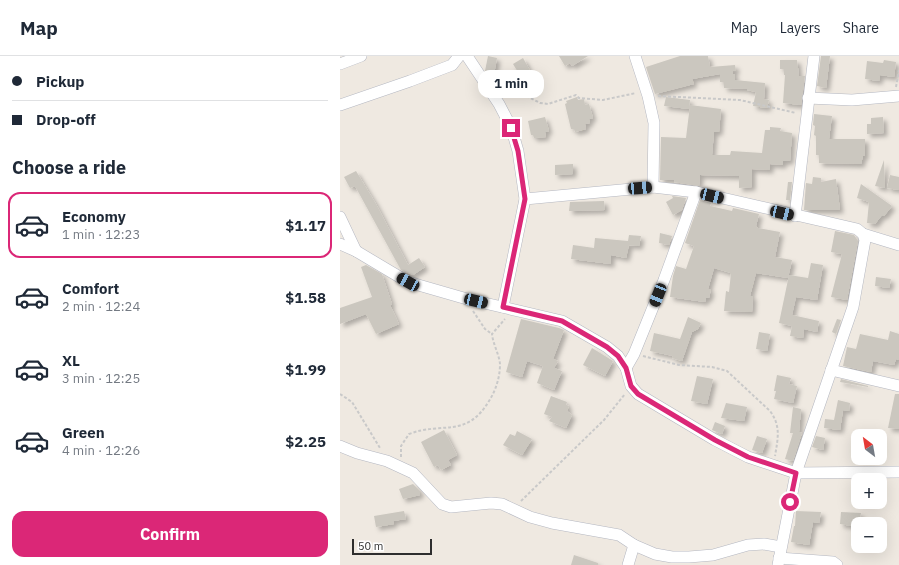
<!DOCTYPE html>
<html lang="en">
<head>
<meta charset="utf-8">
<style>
	:root { --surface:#fff; --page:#f6f6f7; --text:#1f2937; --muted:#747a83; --line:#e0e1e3; --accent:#db2777 }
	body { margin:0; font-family:"IBM Plex Sans",sans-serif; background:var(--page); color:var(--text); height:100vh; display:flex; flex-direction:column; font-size:15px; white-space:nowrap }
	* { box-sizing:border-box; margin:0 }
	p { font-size:13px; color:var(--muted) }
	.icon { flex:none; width:22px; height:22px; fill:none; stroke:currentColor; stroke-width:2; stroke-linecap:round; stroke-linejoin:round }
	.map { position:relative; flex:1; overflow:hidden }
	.drawer { display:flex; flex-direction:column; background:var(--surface); width:340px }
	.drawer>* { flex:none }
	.guide { display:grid; align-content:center; height:88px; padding:0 12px; background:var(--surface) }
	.needle { width:26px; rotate:329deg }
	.buttons { position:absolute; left:511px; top:373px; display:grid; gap:8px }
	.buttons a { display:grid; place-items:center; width:36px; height:36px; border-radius:8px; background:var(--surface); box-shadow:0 4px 16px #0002; font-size:20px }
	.scale { position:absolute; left:12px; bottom:10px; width:80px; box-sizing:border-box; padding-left:4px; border:2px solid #2e2e2e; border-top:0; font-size:11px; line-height:14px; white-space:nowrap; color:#2e2e2e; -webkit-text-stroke:3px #fff; paint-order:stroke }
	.end { position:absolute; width:18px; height:18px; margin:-9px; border:5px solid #db2777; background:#fff; box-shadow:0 0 0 2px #fff }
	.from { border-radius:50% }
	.bubble { position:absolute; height:28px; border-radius:12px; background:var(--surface); box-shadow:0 4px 16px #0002; font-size:13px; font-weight:800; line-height:28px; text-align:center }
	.car { position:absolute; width:12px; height:24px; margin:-12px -6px; border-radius:5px; box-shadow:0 0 3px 1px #0007; background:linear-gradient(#222 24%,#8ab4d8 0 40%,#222 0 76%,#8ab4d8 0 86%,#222 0) }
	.guide b { display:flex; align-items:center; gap:14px; height:38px; font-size:15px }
	.guide b+b { border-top:1px solid var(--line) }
	.guide i { width:10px; height:10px; background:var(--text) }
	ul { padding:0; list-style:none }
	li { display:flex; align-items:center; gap:12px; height:66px; margin:0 8px 6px; padding:0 4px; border:2px solid transparent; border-radius:12px }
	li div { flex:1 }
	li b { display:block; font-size:15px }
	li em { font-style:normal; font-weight:800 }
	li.selected { border-color:var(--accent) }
	li>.icon { width:36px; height:36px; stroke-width:1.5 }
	h2 { padding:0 12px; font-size:18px; line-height:48px }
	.primary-button { display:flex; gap:8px; margin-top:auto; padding:8px 12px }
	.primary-button a { flex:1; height:46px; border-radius:12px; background:var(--accent); color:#fff; font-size:16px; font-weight:800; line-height:46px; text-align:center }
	header { display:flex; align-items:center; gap:24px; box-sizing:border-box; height:56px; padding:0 20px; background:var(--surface); border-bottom:1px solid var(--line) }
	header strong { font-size:19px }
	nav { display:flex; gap:22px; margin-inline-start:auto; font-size:14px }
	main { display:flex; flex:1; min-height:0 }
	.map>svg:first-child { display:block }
	.building { fill:#cbc7bf; filter:url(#shadow) }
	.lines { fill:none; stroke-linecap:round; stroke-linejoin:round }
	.minor-casing { stroke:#b4b7c1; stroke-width:12 }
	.path { stroke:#c9c9c9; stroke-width:2; stroke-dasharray:3 2; stroke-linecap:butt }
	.minor { stroke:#fff; stroke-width:11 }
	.route { stroke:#db2777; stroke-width:5 }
</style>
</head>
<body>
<header>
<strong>Map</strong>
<nav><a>Map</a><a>Layers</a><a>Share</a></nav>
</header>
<main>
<section class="drawer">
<div class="guide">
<b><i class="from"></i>Pickup</b>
<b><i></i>Drop-off</b>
</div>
<h2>Choose a ride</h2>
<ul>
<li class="selected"><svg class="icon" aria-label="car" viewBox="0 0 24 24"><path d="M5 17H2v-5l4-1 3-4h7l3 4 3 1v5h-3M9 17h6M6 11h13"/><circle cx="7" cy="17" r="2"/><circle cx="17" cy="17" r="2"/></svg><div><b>Economy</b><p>1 min · 12:23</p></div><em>$1.17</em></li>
<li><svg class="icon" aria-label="car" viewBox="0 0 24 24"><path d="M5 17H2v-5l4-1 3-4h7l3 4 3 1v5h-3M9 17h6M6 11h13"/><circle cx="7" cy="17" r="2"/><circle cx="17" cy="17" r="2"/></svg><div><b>Comfort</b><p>2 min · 12:24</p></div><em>$1.58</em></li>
<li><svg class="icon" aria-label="car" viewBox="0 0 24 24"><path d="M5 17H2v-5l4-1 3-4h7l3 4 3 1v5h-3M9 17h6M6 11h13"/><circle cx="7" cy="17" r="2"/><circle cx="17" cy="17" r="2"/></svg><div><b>XL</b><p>3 min · 12:25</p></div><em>$1.99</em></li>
<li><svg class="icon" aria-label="car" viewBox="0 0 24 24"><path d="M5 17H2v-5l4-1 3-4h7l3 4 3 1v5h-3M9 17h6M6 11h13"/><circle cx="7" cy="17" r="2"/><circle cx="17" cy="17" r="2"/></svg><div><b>Green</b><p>4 min · 12:26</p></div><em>$2.25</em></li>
</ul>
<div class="primary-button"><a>Confirm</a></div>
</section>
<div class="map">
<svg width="559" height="509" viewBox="0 0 559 509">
	<defs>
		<filter id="shadow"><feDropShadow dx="3.5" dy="3.5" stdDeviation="2" flood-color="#0004"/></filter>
	</defs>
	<rect width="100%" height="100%" fill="#efe9e1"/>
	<g class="building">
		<path d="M148,0L157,2L153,24L145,15Z"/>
		<path d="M219,0H248L232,10L230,7L225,10Z"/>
		<path d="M340,0H368L370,11L395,9L396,15H393V18H395V24L425,27L424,43L429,44L427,52L413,50L416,36L407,34V33L384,32V26H380V18L352,23L354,28L315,38L306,11Z"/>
		<path d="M481,0H490L486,32L477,30Z"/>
		<path d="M183,2L193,20L184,26L173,8Z"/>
		<path d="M440,4H457L459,20H465L461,49L443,47L445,19H444V13H440Z"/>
		<path d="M544,4L556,6L554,21L540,19L539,25L525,23L527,5L543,7Z"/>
		<path d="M237,41L238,44L244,43L245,49L249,48L253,62L249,63L250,67L245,68L246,73L235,76L234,73H231L225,48L227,47L226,45Z"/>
		<path d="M326,41L350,44L349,53L324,50Z"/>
		<path d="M350,49L381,53L379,76H374L372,99H390L391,95L422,97L425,74H430V71L441,72L440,75L452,77L450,105H443V109L430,108V114L412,113V131L399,132V120L360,119L359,130L334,126L335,124H320L321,81L346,82Z"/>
		<path d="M474,58L492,60L489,83H525V100H523L521,108L479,107V99H476V80L474,79L475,70L473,69Z"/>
		<path d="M205,61L209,75L205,76L206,81L194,82L193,79H191L188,65Z"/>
		<path d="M543,61L544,77L527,78V68H531V62Z"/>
		<path d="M544,104L545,132L535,130Z"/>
		<path d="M233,108V118L215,119V109Z"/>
		<path d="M16,115L36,148L68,209L79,202L85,211L73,219L61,214L15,130L10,132L4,121Z"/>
		<path d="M550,119L559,121V134L547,132Z"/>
		<path d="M473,121L481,122V126L496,123L500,154H464L466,127L472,128Z"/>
		<path d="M448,126H452L450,144H446Z"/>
		<path d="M521,128L552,150L544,160L542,159L535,168L527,167L529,146L517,142Z"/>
		<path d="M332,140L346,142L342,154L333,159L326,146L333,142Z"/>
		<path d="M360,144L371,147L370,150L392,155L393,152L419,158L416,170L418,172L440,176L435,201L452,204L448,222L416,217L410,240H413L412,256L384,255L386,235L389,236L391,217L374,212L368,233H371L369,242H366L365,246L330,241L333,220L336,210L346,213L354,190L345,187Z"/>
		<path d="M264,145L265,154L229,155L230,146Z"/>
		<path d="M495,175L514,179L518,185L507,244L491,241L502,198L491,196Z"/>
		<path d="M320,177L332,180L329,189L319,187Z"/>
		<path d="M289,179L301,180L299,190L289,189L286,202L271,199V208L231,203L233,189L254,192L255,182L288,185Z"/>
		<path d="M471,207L483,209L477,244L456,241L452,259L479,265L477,276L464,273L463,282L450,280L452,270L439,267L449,219L468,222Z"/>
		<path d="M26,209L42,218L52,248L50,249L59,268L36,278L26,258L0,268V252L32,241L21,211Z"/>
		<path d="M536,221L551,223L549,232L535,230Z"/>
		<path d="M348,261L361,267L358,273L352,276L342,305L332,302L333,300L310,295L314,277L340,283Z"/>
		<path d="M181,263L219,272L224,274L213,303L218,305L214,312L222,315L214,334L197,327L203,310L187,305L182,321L166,316Z"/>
		<path d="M497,263L501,264L496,278L492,276Z"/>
		<path d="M550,275L559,278V304L556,303L554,309L533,305L531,316L503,310L507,291L516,293L520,278L548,284Z"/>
		<path d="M419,276L430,278L427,295L416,293Z"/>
		<path d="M252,292L273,305L265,320L243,309Z"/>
		<path d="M437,319L451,322L449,328L457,330L453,347L434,343L436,335H434Z"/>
		<path d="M357,320L373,323L367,348L351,345Z"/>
		<path d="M501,323L528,330V331L500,326Z"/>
		<path d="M555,338H559V373L548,372Z"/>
		<path d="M211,340L227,346L226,349L229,350L227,355L232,359L226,372L209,365L212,361L204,358Z"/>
		<path d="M498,344L510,347L509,355L503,354L500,374L484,372L485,363L494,364Z"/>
		<path d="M386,347L407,351L404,365L381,362Z"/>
		<path d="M453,351L461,353L459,376L462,377L453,405L445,403L453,377H450Z"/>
		<path d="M375,366L385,370L382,378L372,374Z"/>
		<path d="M104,374L117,399L108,404L111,409L101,414L98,409L94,411L81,386Z"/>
		<path d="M177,375L192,383L182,399L163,389L170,378L175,380Z"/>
		<path d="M417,380L427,383L422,397L412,394Z"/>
		<path d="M476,380L485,382L483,394L472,391Z"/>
		<path d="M73,428L80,435V439L63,443L59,433Z"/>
		<path d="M64,455L66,463L53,465L54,468L36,471L34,460Z"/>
		<path d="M456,455L481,456L479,467L473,466L469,489L451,486L454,470H455Z"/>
		<path d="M501,456L521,457L518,471L500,468Z"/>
		<path d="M234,499L258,507V509H231Z"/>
	</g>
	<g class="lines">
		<defs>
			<g id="minor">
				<path d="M127,0L159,48L171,71L178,95L185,143L163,251"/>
				<path d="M295,0L308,40L314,67L313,131"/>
				<path d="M0,8L21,0"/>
				<path d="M468,42L512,44L559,40"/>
				<path d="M0,49L70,25L112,9L119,0"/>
				<path d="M185,143L313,131L356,136L517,173L523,178L525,184L513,251L456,417L438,509"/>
				<path d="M455,160L474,0"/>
				<path d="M0,161L16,195"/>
				<path d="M523,178L559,189"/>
				<path d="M0,188L16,195L68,226L127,243L222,265L267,291L278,300L286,312L291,330L298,338L375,384L408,401L456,417L559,416"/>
				<path d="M286,312L294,298L324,224L356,136"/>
				<path d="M491,314L559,330"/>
				<path d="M0,390L17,397L47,405L73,417L102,448L111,451L151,447L162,448L190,461L212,467L279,479L294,489L315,498L332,501H349L373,499L408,489L424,488L441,491"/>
				<path d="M439,502L493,506L497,509"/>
				<path d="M288,509L294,489"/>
			</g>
		</defs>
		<use href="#minor" class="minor-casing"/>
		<g class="path">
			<path d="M156,27L158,25L200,47L208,48L236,39L239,42L263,44L296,37"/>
			<path d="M556,31L559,14"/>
			<path d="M318,40L400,44L456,57"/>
			<path d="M133,255L145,273L152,278"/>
			<path d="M303,300L339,309L372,311L387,315L430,355C441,370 438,382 435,400"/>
			<path d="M0,338L12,346L40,392"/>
			<path d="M61,401V390L69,378C103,365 126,383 149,345C156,334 160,321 160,308C159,298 153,288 152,278L165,263"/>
			<path d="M181,445L264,364L285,338"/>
		</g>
		<use href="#minor" class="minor"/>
	</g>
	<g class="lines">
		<path class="route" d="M171,72L178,95L185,143L163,251L222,265L267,291L278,300L286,312L291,330L298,338L375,384L408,401L456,417L450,446"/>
	</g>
</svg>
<div class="buttons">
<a><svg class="needle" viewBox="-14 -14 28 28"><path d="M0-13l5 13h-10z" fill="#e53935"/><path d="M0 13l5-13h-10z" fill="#747a83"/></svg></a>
<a>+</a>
<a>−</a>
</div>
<div class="scale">50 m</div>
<i class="end from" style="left:450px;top:446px"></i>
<i class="end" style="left:171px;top:72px"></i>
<div class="bubble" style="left:138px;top:14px;width:66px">1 min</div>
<i class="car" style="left:300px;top:132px;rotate:86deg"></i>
<i class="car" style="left:372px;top:140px;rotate:104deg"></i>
<i class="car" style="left:442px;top:157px;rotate:103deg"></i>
<i class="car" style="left:68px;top:226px;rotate:299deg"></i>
<i class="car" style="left:318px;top:239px;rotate:202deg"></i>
<i class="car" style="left:136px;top:245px;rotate:103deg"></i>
</div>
</main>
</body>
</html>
